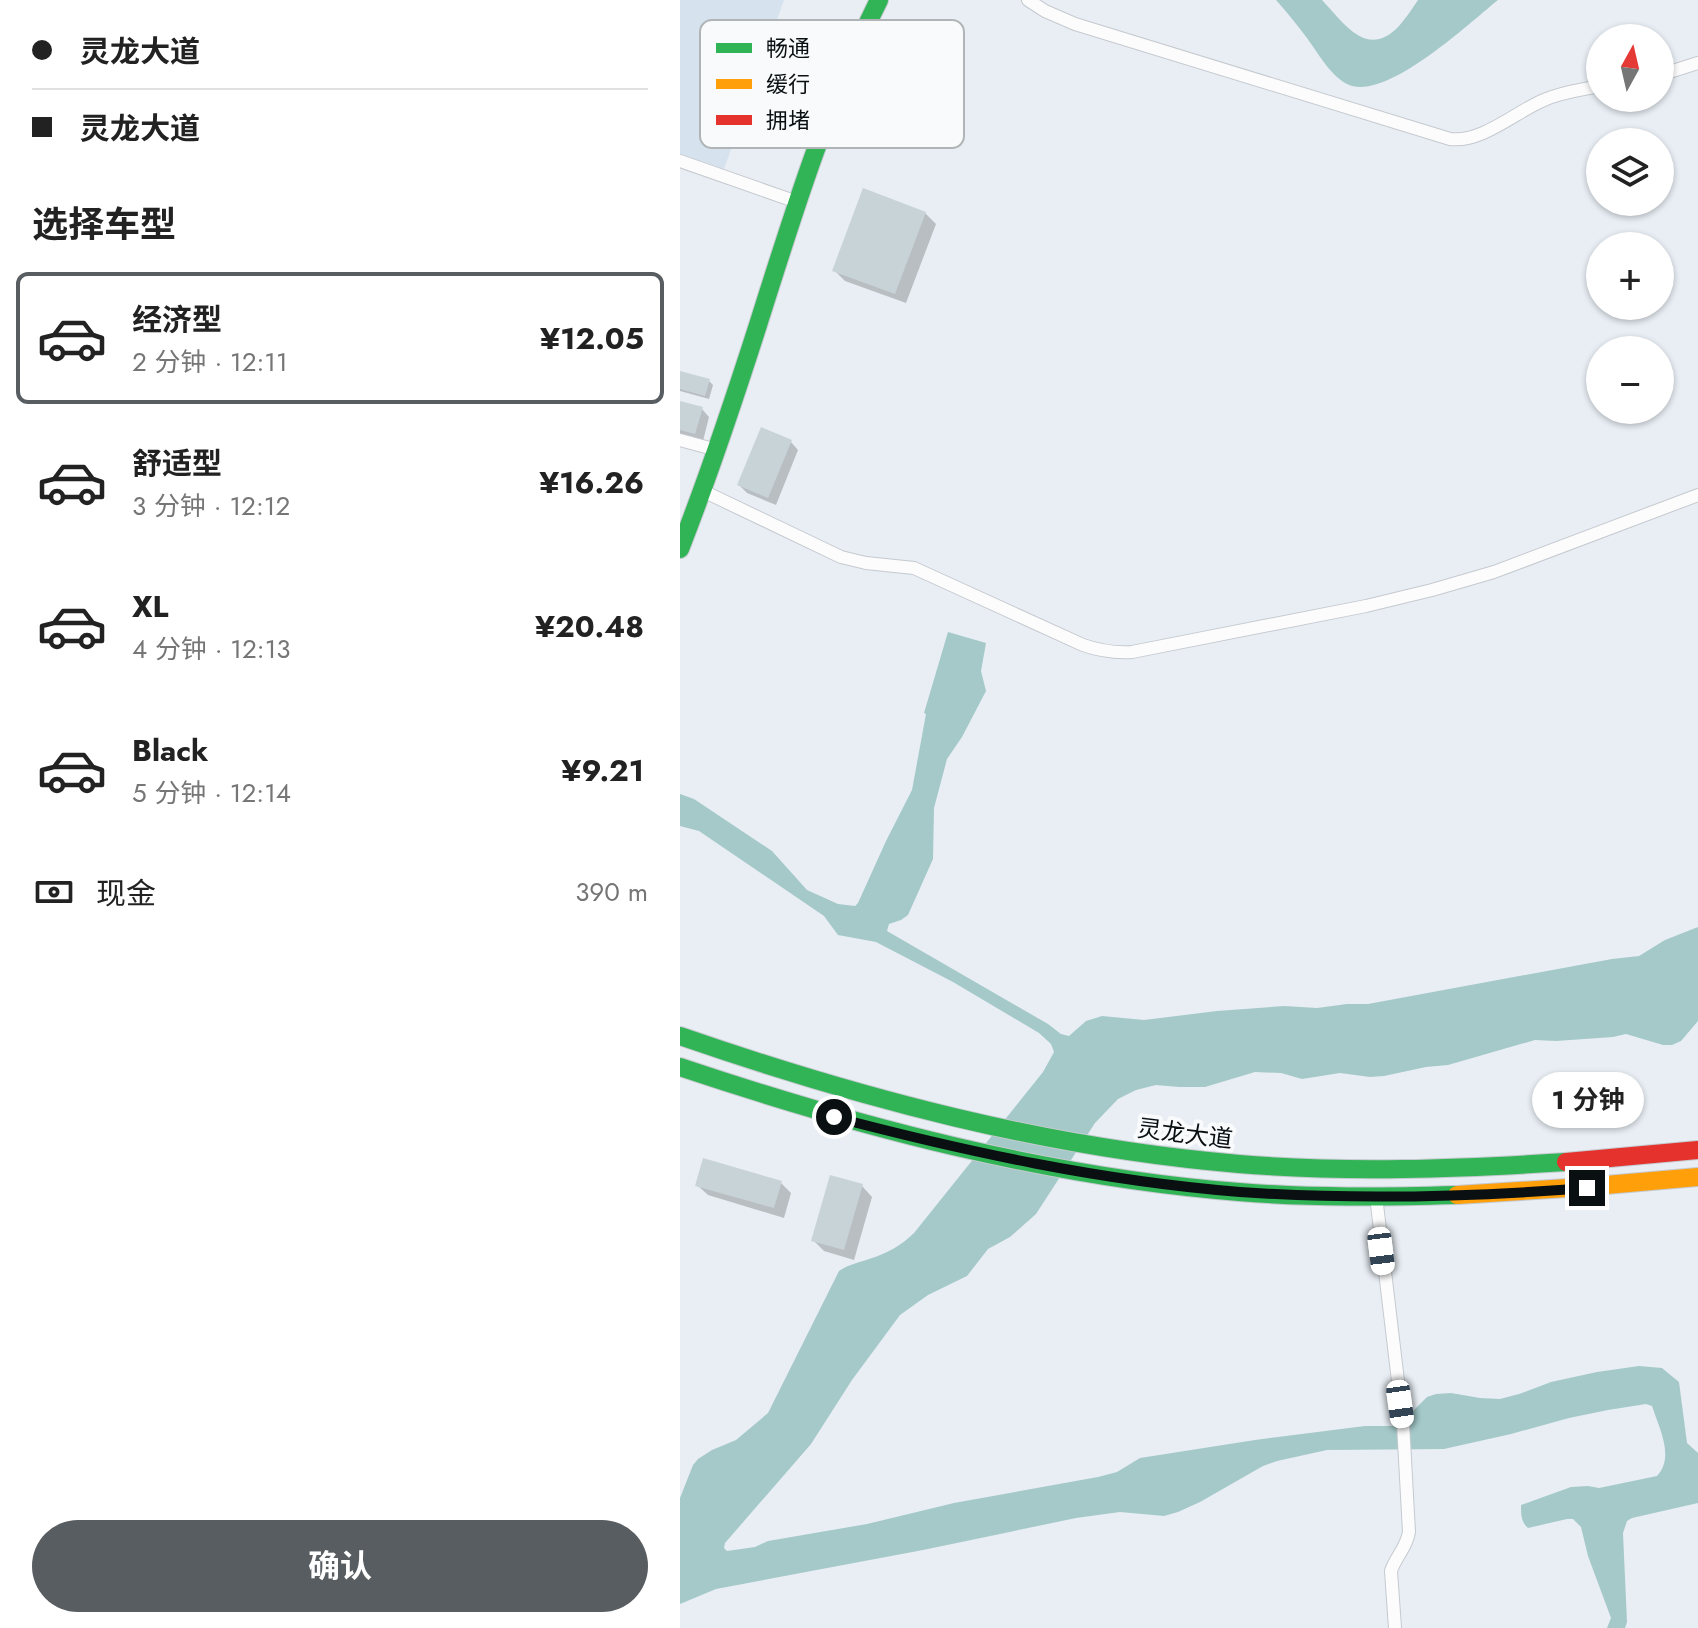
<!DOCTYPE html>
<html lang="zh">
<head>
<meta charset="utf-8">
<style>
	:root { --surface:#fff; --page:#f6f6f6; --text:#222; --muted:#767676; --line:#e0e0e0; --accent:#585d61 }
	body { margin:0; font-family:Jost,"Noto Sans SC",sans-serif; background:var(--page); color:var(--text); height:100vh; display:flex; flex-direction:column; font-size:30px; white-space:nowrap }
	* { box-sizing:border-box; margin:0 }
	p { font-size:26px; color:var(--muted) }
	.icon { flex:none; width:44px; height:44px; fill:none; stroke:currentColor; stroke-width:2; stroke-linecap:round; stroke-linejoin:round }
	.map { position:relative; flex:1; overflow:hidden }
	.sheet { display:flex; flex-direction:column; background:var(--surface); width:680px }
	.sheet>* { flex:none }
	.guide { display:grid; align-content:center; height:176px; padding:0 32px; background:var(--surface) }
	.needle { width:52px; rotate:8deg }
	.buttons { position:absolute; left:906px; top:24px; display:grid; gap:16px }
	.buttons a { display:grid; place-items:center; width:88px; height:88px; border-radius:50%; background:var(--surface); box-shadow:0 2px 6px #0004; font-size:40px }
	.end { position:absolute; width:36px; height:36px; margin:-18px; border:10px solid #0a0f12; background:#fff; box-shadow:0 0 0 4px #fff }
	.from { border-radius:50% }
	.bubble { position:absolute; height:56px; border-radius:28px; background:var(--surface); box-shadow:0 2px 6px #0004; font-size:26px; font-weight:700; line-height:56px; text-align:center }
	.car { position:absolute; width:24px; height:48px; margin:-24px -12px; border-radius:10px; box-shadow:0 0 6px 2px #0007; background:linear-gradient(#fff 24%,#345 0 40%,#fff 0 76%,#345 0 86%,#fff 0) }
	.guide b { display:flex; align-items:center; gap:28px; height:76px; font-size:30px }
	.guide b+b { border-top:2px solid var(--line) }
	.guide i { width:20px; height:20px; background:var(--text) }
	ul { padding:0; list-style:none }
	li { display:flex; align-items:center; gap:24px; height:132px; margin:0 16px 12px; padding:0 16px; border:4px solid transparent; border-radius:12px }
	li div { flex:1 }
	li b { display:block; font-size:30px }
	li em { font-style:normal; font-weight:700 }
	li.active { border-color:var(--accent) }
	li>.icon { width:72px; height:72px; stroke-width:1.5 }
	h2 { padding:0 32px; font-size:36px; line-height:96px }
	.pay { display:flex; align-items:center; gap:20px; height:88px; padding:0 32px; font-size:30px }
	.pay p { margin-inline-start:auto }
	.action { display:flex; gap:16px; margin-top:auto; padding:16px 32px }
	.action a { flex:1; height:92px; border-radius:48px; background:var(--accent); color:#fff; font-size:32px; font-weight:700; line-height:92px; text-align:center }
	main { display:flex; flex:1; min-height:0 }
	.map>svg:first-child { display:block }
	.built { fill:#d6e2ee }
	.water { fill:#a5c9c9 }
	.shadow { fill:#0003 }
	.building { fill:#c8d3d8 }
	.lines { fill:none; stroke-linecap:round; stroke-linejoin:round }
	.street-casing { stroke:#c5cacf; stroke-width:14 }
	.fast-casing { stroke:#c5cacf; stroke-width:20 }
	.slow-casing { stroke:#c5cacf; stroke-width:20 }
	.jam-casing { stroke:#c5cacf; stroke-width:20 }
	.street { stroke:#fcfcfd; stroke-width:12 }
	.fast { stroke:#30b455; stroke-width:18 }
	.slow { stroke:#ff9f0a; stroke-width:18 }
	.jam { stroke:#e5322d; stroke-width:18 }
	.route { stroke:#0a0f12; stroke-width:10 }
	.labels { text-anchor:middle; stroke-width:8; stroke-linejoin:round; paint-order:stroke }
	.street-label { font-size:24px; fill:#0a0f12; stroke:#f8fafc }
	.key { fill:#f8fafc; stroke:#b1b4b6; stroke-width:2 }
	.key-label { font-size:22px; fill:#0a0f12 }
</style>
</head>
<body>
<main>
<section class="sheet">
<div class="guide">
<b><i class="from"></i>灵龙大道</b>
<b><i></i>灵龙大道</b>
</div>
<h2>选择车型</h2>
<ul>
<li class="active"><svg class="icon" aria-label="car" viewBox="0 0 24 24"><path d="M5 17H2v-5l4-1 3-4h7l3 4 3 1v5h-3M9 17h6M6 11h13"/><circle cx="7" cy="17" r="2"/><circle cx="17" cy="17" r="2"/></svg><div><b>经济型</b><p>2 分钟 · 12:11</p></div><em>¥12.05</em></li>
<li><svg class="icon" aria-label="car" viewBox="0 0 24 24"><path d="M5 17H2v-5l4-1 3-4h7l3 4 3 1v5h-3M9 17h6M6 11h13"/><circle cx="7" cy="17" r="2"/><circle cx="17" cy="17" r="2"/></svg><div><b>舒适型</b><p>3 分钟 · 12:12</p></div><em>¥16.26</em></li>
<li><svg class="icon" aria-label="car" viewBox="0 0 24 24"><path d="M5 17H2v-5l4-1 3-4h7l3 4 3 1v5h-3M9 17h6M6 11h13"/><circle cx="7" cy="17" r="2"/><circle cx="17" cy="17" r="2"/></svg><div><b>XL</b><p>4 分钟 · 12:13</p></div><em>¥20.48</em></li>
<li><svg class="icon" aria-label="car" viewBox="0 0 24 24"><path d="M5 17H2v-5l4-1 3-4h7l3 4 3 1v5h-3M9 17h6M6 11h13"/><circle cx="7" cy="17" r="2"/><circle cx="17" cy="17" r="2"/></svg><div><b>Black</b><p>5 分钟 · 12:14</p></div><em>¥9.21</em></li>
</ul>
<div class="pay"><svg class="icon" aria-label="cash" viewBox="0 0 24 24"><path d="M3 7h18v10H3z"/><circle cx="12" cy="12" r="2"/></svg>现金<p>390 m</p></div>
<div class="action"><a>确认</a></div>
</section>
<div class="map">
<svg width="1018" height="1628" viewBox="0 0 1018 1628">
	<rect width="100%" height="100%" fill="#e8eef4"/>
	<path class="built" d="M0,0H104L44,169L0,154Z"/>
	<g class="water">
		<path d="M596,0H642C664,23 687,60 719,26C726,18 732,9 738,0H818C789,23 705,103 667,84C650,75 638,53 627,38C617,25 607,12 596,0Z"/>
		<path d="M268,632L306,643L301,671L306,691L282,737L267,759L254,808L253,859L228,915L221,920L209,924L207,931L368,1024L381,1034L389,1036L406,1021L422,1016L464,1020L537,1011L604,1006L637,1008L667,1004H688L932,959L959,956L985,940L1018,927V1021L1001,1041L992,1045H983L946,1034L933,1037L876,1041L855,1040L768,1065L746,1067L704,1076L690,1077L660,1073L622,1079L601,1073L575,1072L525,1087H499L476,1085L456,1090L438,1099L415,1123L356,1214L330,1237L308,1249L287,1276L248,1295L220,1315L172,1380L131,1444L45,1543L44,1548L47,1551L75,1547L88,1541L187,1524L274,1503L418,1477L437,1472L460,1458L575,1440L685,1426H720L729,1420L732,1412L747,1397L756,1394L771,1393L800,1398L820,1399L839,1394L871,1382L917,1372L959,1366L982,1368L999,1382L1007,1443L1018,1453V1503L952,1518L947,1521L943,1533L947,1622L945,1628H927L931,1618L908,1556L901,1527L893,1519H887L848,1528C841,1522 841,1514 841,1505L891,1487L908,1486L919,1488L977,1476C995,1457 979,1428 972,1406L966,1404L928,1410L889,1418L831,1434L764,1449L647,1450L597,1461L583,1466L520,1502L498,1512L484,1516L440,1512L396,1518L243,1550L36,1589L0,1604V1498L13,1465L18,1459L32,1450L56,1440L88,1413L159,1271C169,1264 178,1263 189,1259C206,1254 222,1245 234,1233L363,1072L374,1052L371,1044L359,1033L273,982L196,942L158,935L144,916L19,831L0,826V794L14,799L92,851L127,890L158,904L175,906L178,903L206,841L232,790L246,714L244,713Z"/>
	</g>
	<g class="shadow">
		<path d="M245,213L256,224L226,303L165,281L154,270Z"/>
		<path d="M0,373L29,381L33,385L29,399L0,391Z"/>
		<path d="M0,403L22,409L29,417L23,441L0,435Z"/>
		<path d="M111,442L118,450L96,505L67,493L59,485Z"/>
		<path d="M101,1183L111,1193L104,1218L28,1195L17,1185Z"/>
		<path d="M182,1186L192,1197L174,1260L144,1251L133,1240Z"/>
	</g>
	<g class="building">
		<path d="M183,188L246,212L215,294L152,271Z"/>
		<path d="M0,371L30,379L25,396L0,389Z"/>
		<path d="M0,401L23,407L15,434L0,430Z"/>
		<path d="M81,427L112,440L88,498L57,485Z"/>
		<path d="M23,1158L102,1181L94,1208L15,1186Z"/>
		<path d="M150,1175L183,1184L164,1250L131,1241Z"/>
	</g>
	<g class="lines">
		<defs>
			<g id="street">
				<path d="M348,0L365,11L395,24L770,139C802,143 835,112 864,100C882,92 901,90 920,86"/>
				<path d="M980,75L1018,63"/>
				<path d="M0,161L117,202"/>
				<path d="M0,440L37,450"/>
				<path d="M23,491L161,557L186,563L234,568L403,645C420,651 435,653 452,652L686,606L752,590L814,572L1018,495"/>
				<path d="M696,1196L723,1423L729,1532C726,1549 716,1556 711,1571L715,1628"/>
			</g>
			<g id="fast">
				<path d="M0,549C29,475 54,400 78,325C113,214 147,104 199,0"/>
				<path d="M0,1036C182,1099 367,1148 559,1164C668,1173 777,1169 886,1162"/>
				<path d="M0,1067C182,1128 368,1177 559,1192C632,1198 704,1197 777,1195"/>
			</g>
			<path id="slow" d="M777,1195L903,1187L1018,1177"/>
			<path id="jam" d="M886,1162L1018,1150"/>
		</defs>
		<use href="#street" class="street-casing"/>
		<use href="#fast" class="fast-casing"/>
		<use href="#slow" class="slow-casing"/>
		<use href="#jam" class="jam-casing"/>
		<use href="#street" class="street"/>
		<use href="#fast" class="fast"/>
		<use href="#slow" class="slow"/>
		<use href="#jam" class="jam"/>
	</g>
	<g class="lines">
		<path class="route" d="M154,1117C287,1152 422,1181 560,1192C675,1200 792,1197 907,1188"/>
	</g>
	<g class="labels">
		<g class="street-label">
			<text transform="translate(505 1134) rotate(7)" y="8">灵龙大道</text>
		</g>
	</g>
	<rect x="20" y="20" width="264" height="128" rx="12" class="key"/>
	<rect x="36" y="43" width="36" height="10" fill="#30b455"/>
	<rect x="36" y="79" width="36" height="10" fill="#ff9f0a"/>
	<rect x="36" y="115" width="36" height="10" fill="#e5322d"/>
	<g class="key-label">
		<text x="86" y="56">畅通</text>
		<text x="86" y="92">缓行</text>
		<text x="86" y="128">拥堵</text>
	</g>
</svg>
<div class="buttons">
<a><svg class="needle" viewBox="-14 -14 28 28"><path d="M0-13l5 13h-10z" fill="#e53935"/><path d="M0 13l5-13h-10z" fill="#767676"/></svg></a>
<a><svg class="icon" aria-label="layers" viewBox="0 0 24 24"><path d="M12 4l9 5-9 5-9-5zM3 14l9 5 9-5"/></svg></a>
<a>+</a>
<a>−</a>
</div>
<i class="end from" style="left:154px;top:1117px"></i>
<i class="end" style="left:907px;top:1188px"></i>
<div class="bubble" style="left:852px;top:1072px;width:112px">1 分钟</div>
<i class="car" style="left:701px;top:1251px;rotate:173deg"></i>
<i class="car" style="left:720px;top:1404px;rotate:172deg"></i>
</div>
</main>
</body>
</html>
